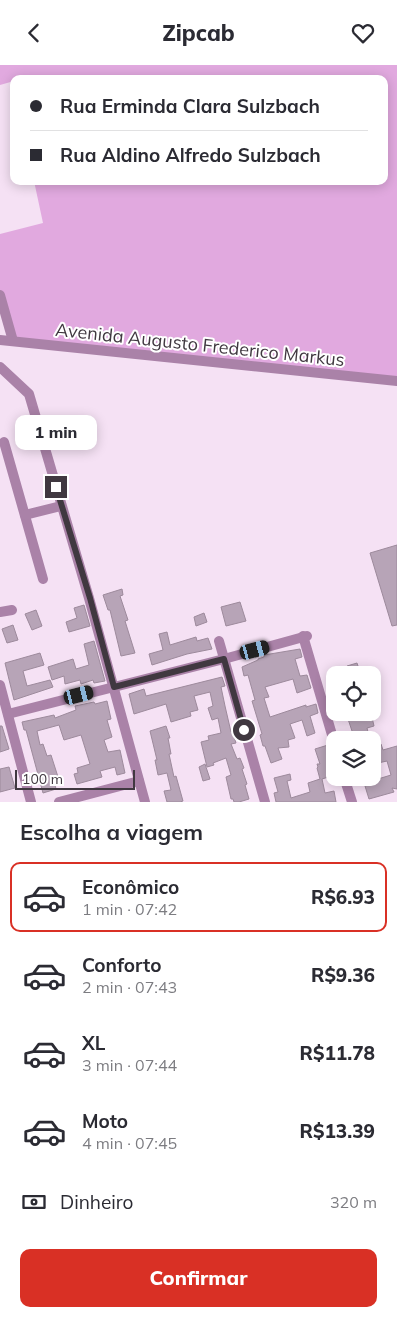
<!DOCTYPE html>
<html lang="pt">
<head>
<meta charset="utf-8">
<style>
	:root { --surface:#fff; --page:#f7f7f7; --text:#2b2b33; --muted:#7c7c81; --line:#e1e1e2; --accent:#d93025 }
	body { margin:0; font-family:Mulish,sans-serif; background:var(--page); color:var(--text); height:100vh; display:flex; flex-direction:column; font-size:19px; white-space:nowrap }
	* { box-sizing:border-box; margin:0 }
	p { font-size:16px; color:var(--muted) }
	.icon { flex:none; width:28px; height:28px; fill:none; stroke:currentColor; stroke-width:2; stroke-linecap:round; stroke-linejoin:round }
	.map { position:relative; height:737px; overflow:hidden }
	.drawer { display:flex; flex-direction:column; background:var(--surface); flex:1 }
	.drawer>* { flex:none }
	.guide { position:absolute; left:10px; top:10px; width:378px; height:110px; border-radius:10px; box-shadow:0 2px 12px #0003; display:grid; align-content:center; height:110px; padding:0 20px; background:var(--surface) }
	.tools { position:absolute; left:326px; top:601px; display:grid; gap:10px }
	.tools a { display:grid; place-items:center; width:55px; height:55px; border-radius:10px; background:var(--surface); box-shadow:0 2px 12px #0003; font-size:25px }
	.scale { position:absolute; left:15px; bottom:12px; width:120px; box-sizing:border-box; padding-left:5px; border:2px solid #403840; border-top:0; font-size:14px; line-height:18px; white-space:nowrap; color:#403840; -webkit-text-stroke:4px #fff; paint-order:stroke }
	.end { position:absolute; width:22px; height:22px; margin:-11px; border:6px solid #403840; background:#fff; box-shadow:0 0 0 2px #fff }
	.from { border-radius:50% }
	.bubble { position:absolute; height:35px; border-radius:10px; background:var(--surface); box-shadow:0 2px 12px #0003; font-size:16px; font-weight:800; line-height:35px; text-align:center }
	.car { position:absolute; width:15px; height:30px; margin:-15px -8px; border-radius:6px; box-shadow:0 0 4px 1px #0007; background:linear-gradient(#222 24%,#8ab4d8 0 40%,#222 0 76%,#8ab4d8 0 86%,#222 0) }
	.guide b { display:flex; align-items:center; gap:18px; height:48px; font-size:19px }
	.guide b+b { border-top:1px solid var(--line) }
	.guide i { width:12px; height:12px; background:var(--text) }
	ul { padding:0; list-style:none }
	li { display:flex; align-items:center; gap:15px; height:70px; margin:0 10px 8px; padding:0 10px; border:2px solid transparent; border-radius:10px }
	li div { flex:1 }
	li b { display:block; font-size:19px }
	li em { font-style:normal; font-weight:800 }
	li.selected { border-color:var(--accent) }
	li>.icon { width:45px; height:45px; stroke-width:1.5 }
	h2 { padding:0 20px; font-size:22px; line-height:60px }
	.pay { display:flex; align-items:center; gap:12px; height:55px; padding:0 20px; font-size:19px }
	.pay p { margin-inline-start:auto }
	.primary-button { display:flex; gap:10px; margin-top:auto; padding:10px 20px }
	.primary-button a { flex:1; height:58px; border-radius:10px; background:var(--accent); color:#fff; font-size:20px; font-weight:800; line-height:58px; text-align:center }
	header { display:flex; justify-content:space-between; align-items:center; height:65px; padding:0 20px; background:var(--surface); font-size:22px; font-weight:800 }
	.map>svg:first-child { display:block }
	.green { fill:#e1a9df }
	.building { fill:#b7a4b7; stroke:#9d8a9c }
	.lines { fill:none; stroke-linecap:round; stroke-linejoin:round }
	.minor { stroke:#aa82a8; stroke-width:10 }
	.route { stroke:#403840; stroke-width:6 }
	.labels { text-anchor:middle; stroke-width:4; stroke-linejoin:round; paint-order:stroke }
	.street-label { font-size:18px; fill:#403840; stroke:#fff }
</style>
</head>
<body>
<header><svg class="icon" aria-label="back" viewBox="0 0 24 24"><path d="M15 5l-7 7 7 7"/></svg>Zipcab<svg class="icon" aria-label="heart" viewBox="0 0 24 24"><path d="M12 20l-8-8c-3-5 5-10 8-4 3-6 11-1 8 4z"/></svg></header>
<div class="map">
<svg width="397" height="737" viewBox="0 0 397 737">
	<rect width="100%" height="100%" fill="#f5e1f4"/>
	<path class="green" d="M0,0H397V316L13,276L0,230V169L43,158L34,116H384V14H14V16L0,20Z"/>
	<g class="building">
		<path d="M397,480V560L392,561L370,488Z"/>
		<path d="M122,524L123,530L120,531L128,555L125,556L135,588L121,591L110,545H108L103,530Z"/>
		<path d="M240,537L246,556L226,561L221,542Z"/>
		<path d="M84,540L90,561L69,567L66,557L77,553L74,543Z"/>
		<path d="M36,545L42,561L32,565L25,549Z"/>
		<path d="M204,548L207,557L196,561L194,552Z"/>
		<path d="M13,560L18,575L7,578L2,564Z"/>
		<path d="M167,567L170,580L196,572L197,576L208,573L212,584L187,589L152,600L149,589L163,585L159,569Z"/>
		<path d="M94,576L105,616L94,618L93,615L81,619L80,615L65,619L64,611L52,615L48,602L73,594L76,604L89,600L84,579Z"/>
		<path d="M300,584L302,592L295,594L300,611L307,610L311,623L297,628L293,614L265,622L269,632L264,633L270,652L306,640V642L316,639L318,648L310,651L315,668L307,671L302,655L290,659L295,673L288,675L289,682L278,683L282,694L271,698L265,681H263L260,670L262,669L252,636L255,635L248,610L244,611L242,602L258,595V594L264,592V590Z"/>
		<path d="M40,588L44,600L23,606L27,621L50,615L53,622L14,635L5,598Z"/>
		<path d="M357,598L361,610H350L347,601Z"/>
		<path d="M222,612L225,621L221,622L225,641L231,667L232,666L236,678L231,679L237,694L240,693L244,703L242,704L247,719L245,720L249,734L239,737H234L233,734H231L226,712L231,710L226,693L213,698L214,700L207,702L201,677L209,675L208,671L221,668L218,653L212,655L208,643L213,641L210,627L194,631L198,645L190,647L191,651L171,657L166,639L134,649L129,629L144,624L146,631Z"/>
		<path d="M107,636L111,654L107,655L112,672L104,675L108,687L120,685L125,708L117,710L115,702L100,706L102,712L77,719L74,709L78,708L77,703L90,699L81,670L64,675L59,660L37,666L40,680L43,679L47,691L51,690L59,715L54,716L56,724L43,728L26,665H24L22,657L54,650L55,653L76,645L75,641L94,637L95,639Z"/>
		<path d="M351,648H371L374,661L367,663L370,675H355L348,654L353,652Z"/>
		<path d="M0,661H2L9,684L0,687Z"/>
		<path d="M166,661L170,673H168L171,689H169L174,712L176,711L183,736L180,737H167L164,726L171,725L167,708L158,710L155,695H157L150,666Z"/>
		<path d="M381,679L383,685L397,681V724L392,723L394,727L369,734L365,721L379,717L378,714L391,710L387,696L378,698L374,680Z"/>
		<path d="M328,680L333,695H331L335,710L322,714L325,728L334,726L336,737H276L274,728L278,727L274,713L290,709L291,715L287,716L291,733L310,727L308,718L320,714L317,703L318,702L317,699H320L315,684Z"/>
		<path d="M205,699L210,714L203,716L199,702Z"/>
		<path d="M9,702L15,723L0,727V704Z"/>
	</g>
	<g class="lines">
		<g class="minor">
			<path d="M0,230L13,276"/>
			<path d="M0,275L397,316"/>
			<path d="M0,302L29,329L89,533L145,737"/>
			<path d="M4,377L43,514"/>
			<path d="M25,450L61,441"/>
			<path d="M0,547L12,545"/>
			<path d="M303,571L335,680"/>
			<path d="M219,576L265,737"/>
			<path d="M0,620L31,737"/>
			<path d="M8,649L224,594L307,571"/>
			<path d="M344,712L352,737"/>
			<path d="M59,737L139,716"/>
		</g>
	</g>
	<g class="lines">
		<path class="route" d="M56,422L90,533L114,622L224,594L244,665"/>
	</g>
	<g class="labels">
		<g class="street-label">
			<text transform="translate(200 280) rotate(6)" y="6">Avenida Augusto Frederico Markus</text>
		</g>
	</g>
</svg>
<div class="tools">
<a><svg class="icon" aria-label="locate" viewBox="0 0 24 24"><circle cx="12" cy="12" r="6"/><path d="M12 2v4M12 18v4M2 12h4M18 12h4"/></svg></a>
<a><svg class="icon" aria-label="layers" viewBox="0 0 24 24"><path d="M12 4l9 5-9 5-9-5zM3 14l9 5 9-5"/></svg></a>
</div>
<div class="scale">100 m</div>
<i class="end from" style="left:244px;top:665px"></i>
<i class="end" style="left:56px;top:422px"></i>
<div class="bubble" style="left:15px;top:350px;width:82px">1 min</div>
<i class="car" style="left:255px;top:585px;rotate:75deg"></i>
<i class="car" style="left:79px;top:630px;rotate:76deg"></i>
<div class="guide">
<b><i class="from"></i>Rua Erminda Clara Sulzbach</b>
<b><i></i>Rua Aldino Alfredo Sulzbach</b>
</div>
</div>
<section class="drawer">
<h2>Escolha a viagem</h2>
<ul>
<li class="selected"><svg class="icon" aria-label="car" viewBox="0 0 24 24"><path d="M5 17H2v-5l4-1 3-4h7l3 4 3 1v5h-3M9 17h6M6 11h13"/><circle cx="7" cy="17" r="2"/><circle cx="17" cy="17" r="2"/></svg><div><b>Econômico</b><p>1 min · 07:42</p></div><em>R$6.93</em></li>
<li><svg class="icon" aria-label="car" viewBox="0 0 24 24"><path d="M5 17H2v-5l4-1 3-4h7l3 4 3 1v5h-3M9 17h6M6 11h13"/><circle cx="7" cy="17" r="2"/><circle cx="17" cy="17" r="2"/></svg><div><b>Conforto</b><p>2 min · 07:43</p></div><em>R$9.36</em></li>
<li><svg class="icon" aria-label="car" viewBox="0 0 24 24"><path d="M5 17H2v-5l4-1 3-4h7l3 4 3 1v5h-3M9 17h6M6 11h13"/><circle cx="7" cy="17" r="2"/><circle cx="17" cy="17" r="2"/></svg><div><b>XL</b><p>3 min · 07:44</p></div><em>R$11.78</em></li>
<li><svg class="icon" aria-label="car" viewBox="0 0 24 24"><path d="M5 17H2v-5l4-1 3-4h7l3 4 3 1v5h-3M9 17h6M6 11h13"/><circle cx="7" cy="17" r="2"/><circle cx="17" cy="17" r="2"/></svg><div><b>Moto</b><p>4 min · 07:45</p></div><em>R$13.39</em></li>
</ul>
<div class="pay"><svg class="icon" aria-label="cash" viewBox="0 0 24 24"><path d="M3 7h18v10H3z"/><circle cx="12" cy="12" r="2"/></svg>Dinheiro<p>320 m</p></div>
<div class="primary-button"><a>Confirmar</a></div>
</section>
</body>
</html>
